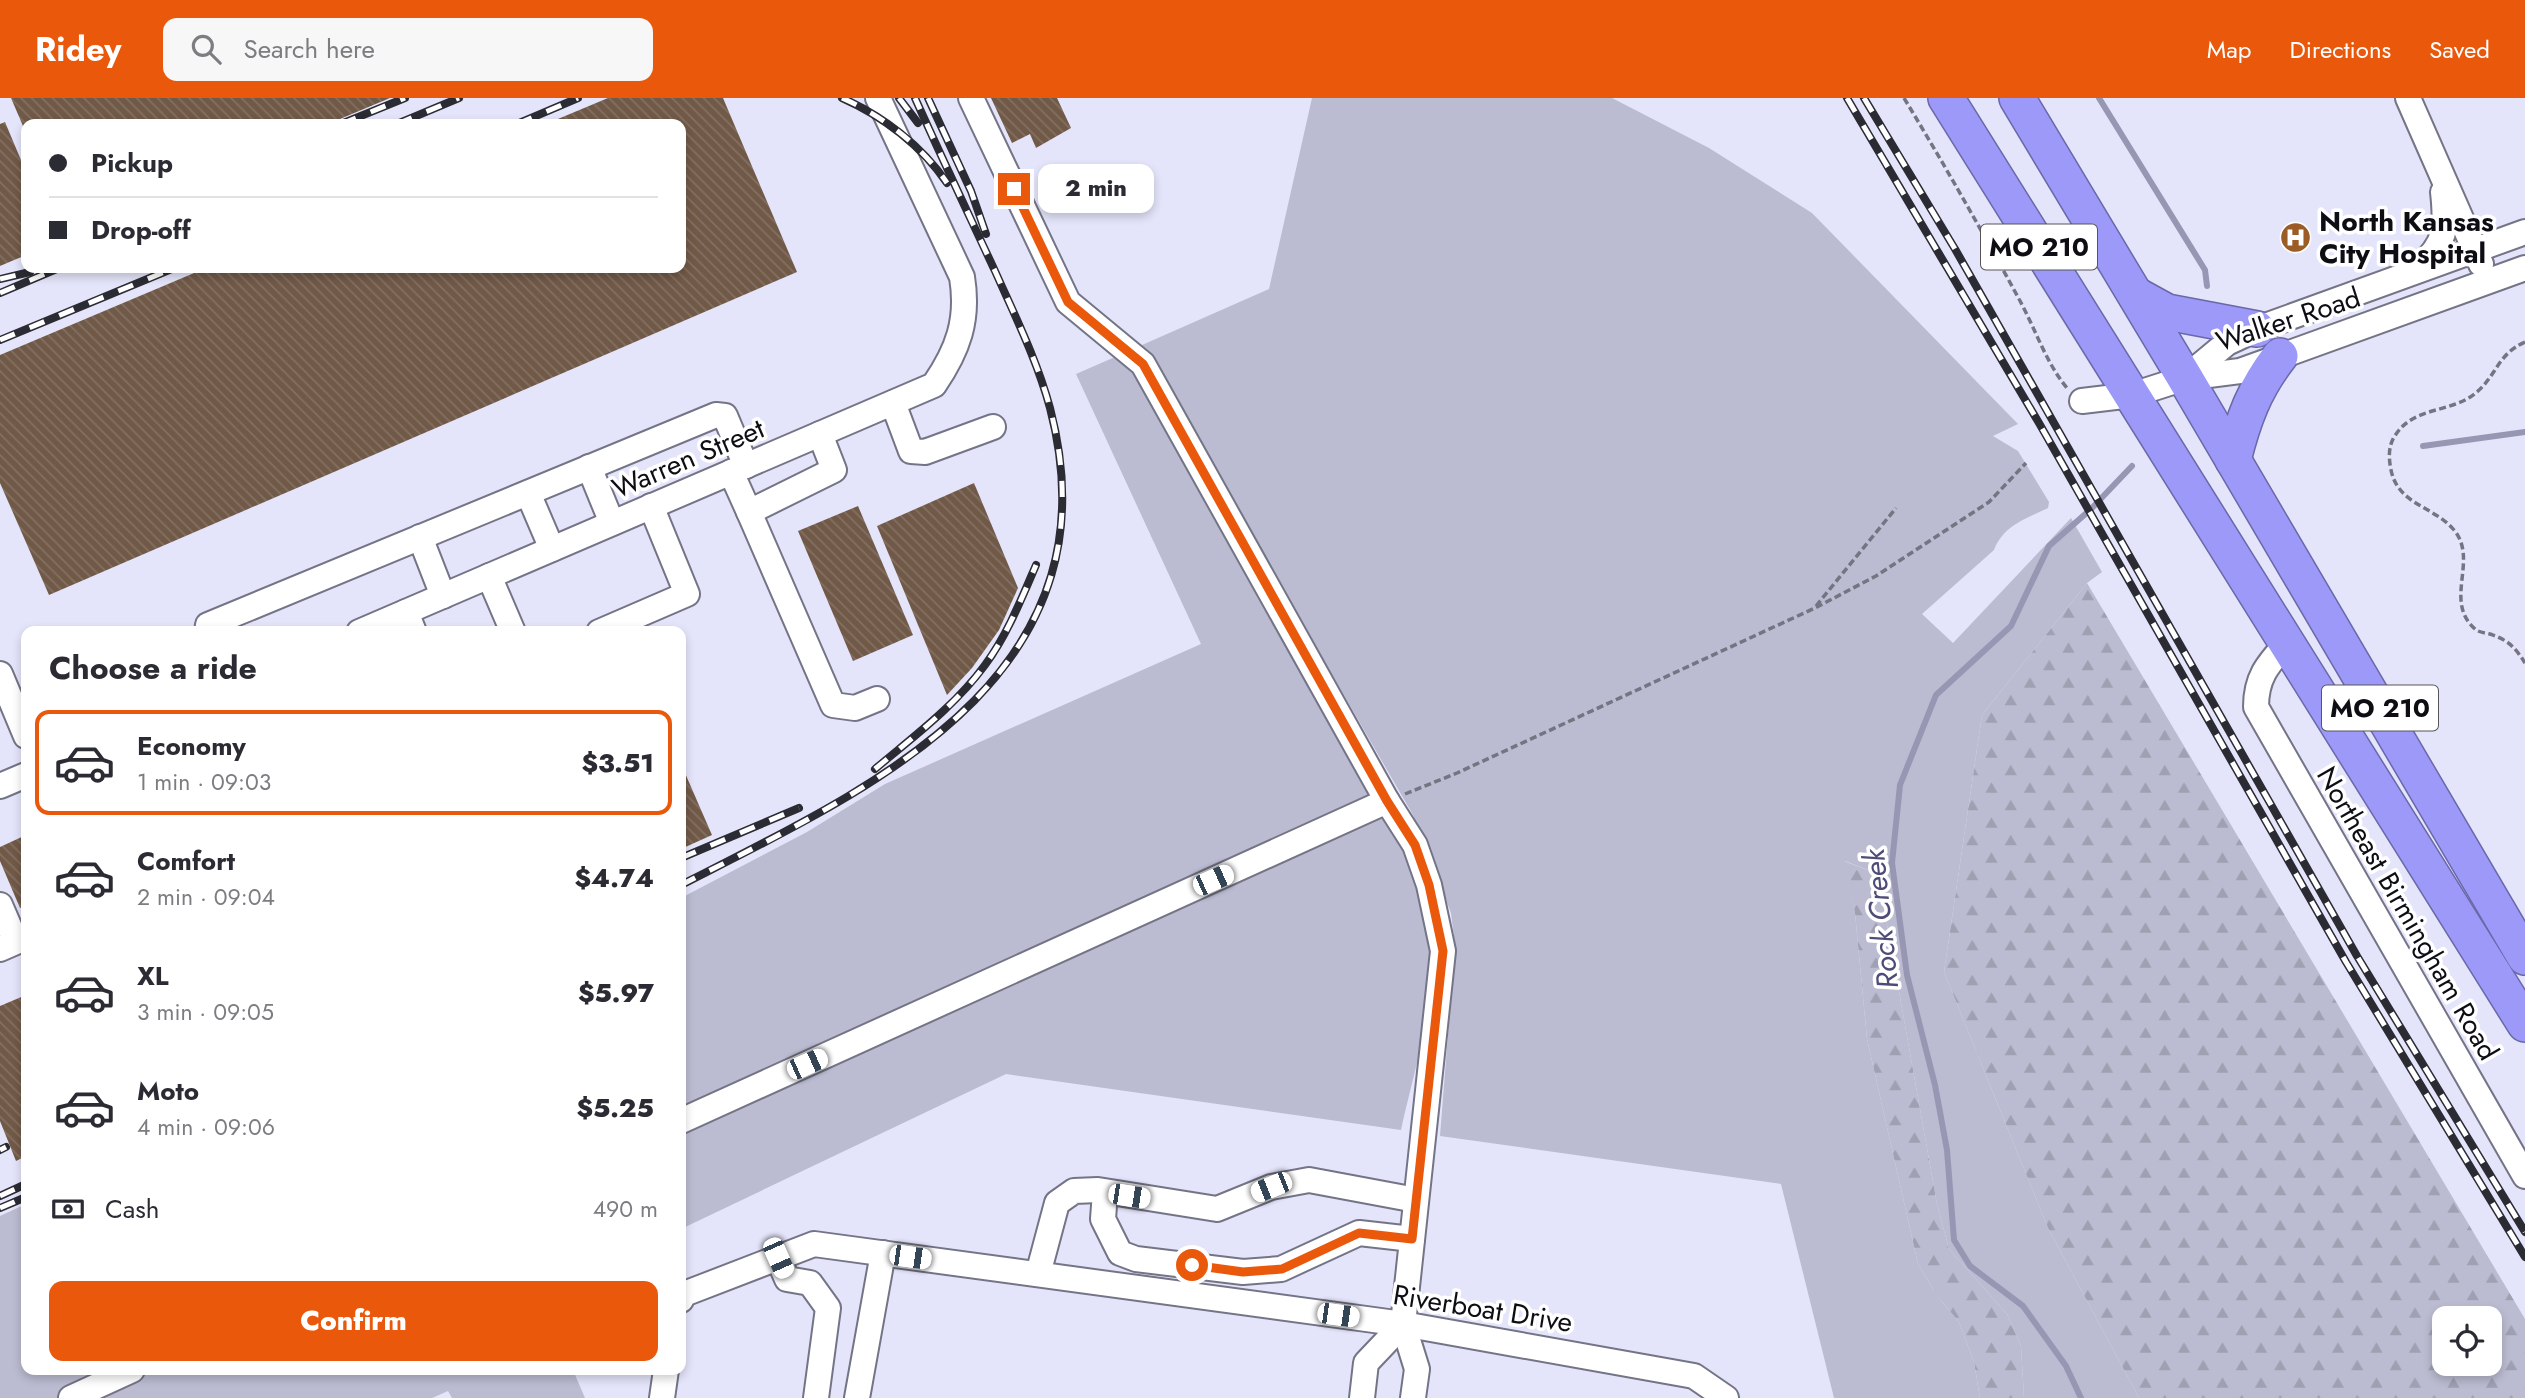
<!DOCTYPE html>
<html lang="en">
<head>
<meta charset="utf-8">
<style>
	:root { --surface:#fff; --page:#f7f7f7; --text:#2b2b33; --muted:#7c7c81; --line:#e1e1e2; --accent:#ea580c }
	body { margin:0; font-family:Jost,sans-serif; background:var(--page); color:var(--text); height:100vh; display:flex; flex-direction:column; font-size:26px; white-space:nowrap }
	* { box-sizing:border-box; margin:0 }
	p { font-size:23px; color:var(--muted) }
	.icon { flex:none; width:38px; height:38px; fill:none; stroke:currentColor; stroke-width:2; stroke-linecap:round; stroke-linejoin:round }
	.map { position:relative; flex:1; overflow:hidden }
	.details { position:absolute; left:21px; top:528px; width:665px; height:749px; display:flex; flex-direction:column; background:var(--surface); border-radius:14px; box-shadow:0 4px 10px #0003 }
	.details>* { flex:none }
	.banner { position:absolute; left:21px; top:21px; width:665px; height:154px; border-radius:14px; box-shadow:0 4px 10px #0003; display:grid; align-content:center; height:154px; padding:0 28px; background:var(--surface) }
	.tools { position:absolute; left:2432px; top:1208px; display:grid; gap:14px }
	.tools a { display:grid; place-items:center; width:70px; height:70px; border-radius:14px; background:var(--surface); box-shadow:0 4px 10px #0003; font-size:35px }
	.end { position:absolute; width:32px; height:32px; margin:-16px; border:9px solid #ea580c; background:#fff; box-shadow:0 0 0 4px #fff }
	.from { border-radius:50% }
	.bubble { position:absolute; height:49px; border-radius:14px; background:var(--surface); box-shadow:0 4px 10px #0003; font-size:23px; font-weight:800; line-height:49px; text-align:center }
	.car { position:absolute; width:21px; height:42px; margin:-21px -10px; border-radius:9px; box-shadow:0 0 5px 2px #0007; background:linear-gradient(#fff 24%,#345 0 40%,#fff 0 76%,#345 0 86%,#fff 0) }
	.banner b { display:flex; align-items:center; gap:24px; height:66px; font-size:26px }
	.banner b+b { border-top:2px solid var(--line) }
	.banner i { width:18px; height:18px; background:var(--text) }
	ul { padding:0; list-style:none }
	li { display:flex; align-items:center; gap:21px; height:105px; margin:0 14px 10px; padding:0 14px; border:4px solid transparent; border-radius:14px }
	li div { flex:1 }
	li b { display:block; font-size:26px }
	li em { font-style:normal; font-weight:800 }
	li.active { border-color:var(--accent) }
	li>.icon { width:63px; height:63px; stroke-width:1.5 }
	h2 { padding:0 28px; font-size:32px; line-height:84px }
	.pay { display:flex; align-items:center; gap:18px; height:77px; padding:0 28px; font-size:26px }
	.pay p { margin-inline-start:auto }
	.action { display:flex; gap:14px; margin-top:auto; padding:14px 28px }
	.action a { flex:1; height:80px; border-radius:14px; background:var(--accent); color:#fff; font-size:28px; font-weight:800; line-height:80px; text-align:center }
	header { display:flex; align-items:center; gap:42px; box-sizing:border-box; height:98px; padding:0 35px; background:var(--accent); color:#fff }
	header strong { font-size:33px }
	nav { display:flex; gap:38px; margin-inline-start:auto; font-size:24px }
	.search { width:490px; height:63px; background:var(--page); display:flex; align-items:center; gap:18px; box-sizing:border-box; padding:0 24px; border-radius:14px; color:var(--muted); font-size:26px }
	.map>svg:first-child { display:block }
	.grass { fill:#bbbcd1 }
	.forest { fill:url(#forest-firs); fill-rule:evenodd }
	.lines { fill:none; stroke-linecap:round; stroke-linejoin:round }
	.stream { stroke:#9797b4; stroke-width:6 }
	.building { fill:url(#building-back-hatch) }
	.minor-casing { stroke:#747487; stroke-width:28 }
	.highway-casing { stroke:#6a68a8; stroke-width:38 }
	.path { stroke:#747482; stroke-width:3.5; stroke-dasharray:7 3.5; stroke-linecap:butt }
	.minor { stroke:#fff; stroke-width:24 }
	.highway { stroke:#9c99f8; stroke-width:35 }
	.rail-casing { stroke:#2b2b34; stroke-width:8 }
	.rail { stroke:#fff; stroke-width:5; stroke-dasharray:16; stroke-linecap:butt }
	.route { stroke:#ea580c; stroke-width:9 }
	.labels { text-anchor:middle; stroke-width:7; stroke-linejoin:round; paint-order:stroke }
	.shield { fill:#fff; stroke:#56565a; stroke-width:2 }
	.shield-label { font-size:26px; font-weight:bold; fill:#0d0d14 }
	.poi-label { font-size:28px; font-weight:bold; fill:#0d0d14; stroke:#fff; text-anchor:start }
	.street-label { font-size:28px; fill:#0d0d14; stroke:#fff }
	.water-label { font-size:30px; font-style:italic; fill:#4d4c79; stroke:#fff }
</style>
</head>
<body>
<header>
<strong>Ridey</strong>
<div class="search"><svg class="icon" aria-label="search" viewBox="0 0 24 24"><circle cx="10" cy="10" r="6"/><path d="M15 15l6 6"/></svg>Search here</div>
<nav><a>Map</a><a>Directions</a><a>Saved</a></nav>
</header>
<div class="map">
<svg width="2525" height="1300" viewBox="0 0 2525 1300">
	<defs>
		<pattern id="forest-firs" width="22" height="20" patternUnits="userSpaceOnUse" patternTransform="scale(1.75)"><rect width="22" height="20" fill="#bbbcd1"/><path d="M5 1l3.5 6h-7zM16 11l3.5 6h-7z" fill="#a0a0b3"/></pattern>
		<pattern id="building-back-hatch" width="6" height="6" patternUnits="userSpaceOnUse" patternTransform="scale(1.75)"><rect width="6" height="6" fill="#715947"/><path d="M-1 5l2 2M0 0l6 6M5-1l2 2" fill="none" stroke="#827063"/></pattern>
	</defs>
	<rect width="100%" height="100%" fill="#e4e5fa"/>
	<g class="grass">
		<path d="M1312,0H1612L1709,50L1812,115L2018,326L1993,338L2018,353L2049,404L2048,410C2026,421 2004,427 1994,452L1922,516L1953,545L2071,420L2102,474L2087,485L1982,617L1944,874L2048,1130L2139,1300H2024L2021,1248L2007,1216L1949,1151L1937,1106L1878,776L1845,763L1855,815L1867,941L1918,1166L1938,1199L1959,1224L1974,1264L1980,1300H1834L1781,1086L1440,1038L1455,848L1451,815L1413,717L1142,247L1269,191Z"/>
		<path d="M1115,259L1136,278L1403,749C1414,775 1425,803 1430,831C1442,887 1413,975 1401,1032L1006,976L681,1131V800L807,734L885,686L1201,546L1076,276Z"/>
		<path d="M26,1106V1272H573L585,1300H452L448,1293L432,1300H0V1118Z"/>
	</g>
	<g class="forest">
		<path d="M2087,485L2525,1221V1300H2139L2048,1130L1944,874L1982,617ZM2445,1220H2490V1265H2445Z"/>
		<path d="M1844,763L1878,776L1937,1106L1949,1151L2007,1216L2021,1248L2024,1300H1980L1974,1264L1959,1224L1938,1199L1918,1166L1867,941L1855,815Z"/>
	</g>
	<g class="lines">
		<g class="stream">
			<path d="M2099,0L2205,172L2207,188"/>
			<path d="M2423,348L2525,334"/>
			<path d="M2081,1300L2066,1268L2023,1208L1970,1168L1954,1142L1947,1052L1935,987L1907,877L1892,765L1900,687L1936,597L2011,528L2049,448L2091,411L2132,368"/>
		</g>
	</g>
	<g class="building">
		<path d="M11,0H390L328,26H26V35Z"/>
		<path d="M608,0H723L797,174L49,497L0,385V257L206,170H681V26H546Z"/>
		<path d="M991,0H1057L1071,30L1036,50L1030,36L1012,45Z"/>
		<path d="M5,24L26,74V157L0,168V26Z"/>
		<path d="M974,385L1018,490L999,532L972,570L947,597L877,428Z"/>
		<path d="M858,408L913,537L853,563L798,433Z"/>
		<path d="M681,666L712,737L681,751Z"/>
		<path d="M26,737V807L20,810L0,763V749Z"/>
		<path d="M26,897V1058L16,1063L0,1023V908Z"/>
	</g>
	<g class="lines">
		<defs>
			<g id="minor">
				<path d="M971,0L1068,204L1143,266L1387,703L1415,747L1429,787L1443,853L1403,1226L1417,1271L1413,1300"/>
				<path d="M2408,0L2481,166"/>
				<path d="M2418,170C2446,146 2447,130 2443,94"/>
				<path d="M2186,279L2227,245L2257,231L2525,134"/>
				<path d="M2082,303L2132,297L2185,280L2240,273L2525,170"/>
				<path d="M893,305L911,353L925,354L993,329"/>
				<path d="M589,369L612,425"/>
				<path d="M731,374L749,414L834,372L820,336"/>
				<path d="M528,395L552,451"/>
				<path d="M749,414L833,607L855,610L877,601"/>
				<path d="M420,439L443,498"/>
				<path d="M489,478L513,534"/>
				<path d="M406,514L414,534"/>
				<path d="M207,534L208,527L716,317L725,318L746,368"/>
				<path d="M359,534L934,287C958,252 969,222 962,179L878,0"/>
				<path d="M599,534L687,496L651,408"/>
				<path d="M2286,546C2267,567 2256,580 2256,609L2525,1078"/>
				<path d="M0,576L26,638"/>
				<path d="M0,688L26,677"/>
				<path d="M0,807L16,844L0,851"/>
				<path d="M681,1023L1387,703"/>
				<path d="M1105,1094L1103,1121L1120,1155L1136,1161L1243,1174L1281,1171L1359,1135L1412,1141"/>
				<path d="M778,1160L787,1181L810,1185L828,1210L816,1300"/>
				<path d="M1038,1176L1057,1105L1074,1093L1098,1092L1217,1111L1271,1089L1309,1082L1416,1102"/>
				<path d="M681,1202L684,1196L814,1146L1403,1226L1694,1278L1726,1300"/>
				<path d="M71,1300L132,1272"/>
				<path d="M662,1300L666,1272"/>
				<path d="M857,1300L883,1155"/>
				<path d="M1362,1300L1366,1265L1403,1226"/>
			</g>
			<g id="highway">
				<path d="M1946,0L2525,926"/>
				<path d="M2017,0L2185,280L2525,859"/>
				<path d="M2136,197L2167,214L2257,231"/>
				<path d="M2233,362C2243,322 2254,291 2280,258"/>
			</g>
		</defs>
		<use href="#minor" class="minor-casing"/>
		<use href="#highway" class="highway-casing"/>
		<g class="path">
			<path d="M1904,0C1944,66 1982,133 2019,201C2035,230 2046,265 2067,290"/>
			<path d="M2525,244C2498,256 2497,276 2478,293C2452,317 2412,306 2393,341C2388,351 2389,362 2391,372C2398,407 2434,408 2454,432C2479,462 2443,503 2475,531C2478,534 2485,535 2490,536C2508,542 2515,549 2525,565"/>
			<path d="M1816,508L1896,410"/>
			<path d="M1405,696L1457,675L1815,510L1876,478L1989,404L2026,365"/>
		</g>
		<use href="#minor" class="minor"/>
		<use href="#highway" class="highway"/>
		<defs>
			<g id="rail">
				<path d="M842,0C883,18 922,48 947,85"/>
				<path d="M899,0L918,25"/>
				<path d="M928,0L971,93L986,136"/>
				<path d="M1847,0L2039,325L2346,864L2525,1159"/>
				<path d="M1864,0L1955,151L2357,858L2525,1134"/>
				<path d="M341,26L405,0"/>
				<path d="M397,26L459,0"/>
				<path d="M517,26L578,0"/>
				<path d="M0,181L30,174"/>
				<path d="M0,195L59,170"/>
				<path d="M0,242L174,170"/>
				<path d="M875,671C913,639 955,608 985,567C1007,537 1021,502 1036,467"/>
				<path d="M681,760L799,710"/>
				<path d="M681,787C876,688 1120,578 1050,310C1037,262 1015,218 995,173C968,115 941,58 915,0"/>
				<path d="M0,1052L6,1049"/>
				<path d="M0,1098L26,1086"/>
				<path d="M0,1110L26,1099"/>
			</g>
		</defs>
		<use href="#rail" class="rail-casing"/>
		<use href="#rail" class="rail"/>
	</g>
	<g class="lines">
		<path class="route" d="M1014,91L1068,204L1143,266L1387,703L1415,747L1429,787L1443,853L1412,1141L1359,1135L1282,1171L1243,1174L1192,1167"/>
	</g>
	<defs>
		<symbol id="hospital-disc" viewBox="-11 -11 22 22"><circle r="9.5" fill="#9b5c25" stroke="#fff"/><path d="M-5-5h3v3.5h4V-5h3V5h-3V1.5h-4V5h-3Z" fill="#fff"/></symbol>
	</defs>
	<g fill-rule="evenodd">
		<use href="#hospital-disc" x="2278" y="122" width="35" height="35"/>
	</g>
	<g class="labels">
		<g class="shield">
			<rect x="1981" y="126.5" width="116" height="45" rx="5"/>
			<rect x="2322" y="587.5" width="116" height="45" rx="5"/>
		</g>
		<g class="shield-label">
			<text x="2039" y="158">MO 210</text>
			<text x="2380" y="619">MO 210</text>
		</g>
		<g class="poi-label">
			<text x="2319" y="133">North Kansas<tspan x="2319" dy="32">City Hospital</tspan></text>
		</g>
		<g class="street-label">
			<text transform="translate(2288 221) rotate(-18)" y="10">Walker Road</text>
			<text transform="translate(688 360) rotate(-23)" y="10">Warren Street</text>
			<text transform="translate(2408 815) rotate(60)" y="10">Northeast Birmingham Road</text>
			<text transform="translate(1483 1210) rotate(9)" y="10">Riverboat Drive</text>
		</g>
		<g class="water-label">
			<text transform="translate(1881 821) rotate(-96)" y="10">Rock Creek</text>
		</g>
	</g>
</svg>
<div class="tools">
<a><svg class="icon" aria-label="locate" viewBox="0 0 24 24"><circle cx="12" cy="12" r="6"/><path d="M12 2v4M12 18v4M2 12h4M18 12h4"/></svg></a>
</div>
<i class="end from" style="left:1192px;top:1167px"></i>
<i class="end" style="left:1014px;top:91px"></i>
<div class="bubble" style="left:1038px;top:66px;width:116px">2 min</div>
<i class="car" style="left:1213px;top:782px;rotate:66deg"></i>
<i class="car" style="left:807px;top:966px;rotate:66deg"></i>
<i class="car" style="left:1271px;top:1089px;rotate:248deg"></i>
<i class="car" style="left:1129px;top:1098px;rotate:99deg"></i>
<i class="car" style="left:910px;top:1159px;rotate:98deg"></i>
<i class="car" style="left:778px;top:1160px;rotate:156deg"></i>
<i class="car" style="left:1338px;top:1217px;rotate:98deg"></i>
<div class="banner">
<b><i class="from"></i>Pickup</b>
<b><i></i>Drop-off</b>
</div>
<section class="details">
<h2>Choose a ride</h2>
<ul>
<li class="active"><svg class="icon" aria-label="car" viewBox="0 0 24 24"><path d="M5 17H2v-5l4-1 3-4h7l3 4 3 1v5h-3M9 17h6M6 11h13"/><circle cx="7" cy="17" r="2"/><circle cx="17" cy="17" r="2"/></svg><div><b>Economy</b><p>1 min · 09:03</p></div><em>$3.51</em></li>
<li><svg class="icon" aria-label="car" viewBox="0 0 24 24"><path d="M5 17H2v-5l4-1 3-4h7l3 4 3 1v5h-3M9 17h6M6 11h13"/><circle cx="7" cy="17" r="2"/><circle cx="17" cy="17" r="2"/></svg><div><b>Comfort</b><p>2 min · 09:04</p></div><em>$4.74</em></li>
<li><svg class="icon" aria-label="car" viewBox="0 0 24 24"><path d="M5 17H2v-5l4-1 3-4h7l3 4 3 1v5h-3M9 17h6M6 11h13"/><circle cx="7" cy="17" r="2"/><circle cx="17" cy="17" r="2"/></svg><div><b>XL</b><p>3 min · 09:05</p></div><em>$5.97</em></li>
<li><svg class="icon" aria-label="car" viewBox="0 0 24 24"><path d="M5 17H2v-5l4-1 3-4h7l3 4 3 1v5h-3M9 17h6M6 11h13"/><circle cx="7" cy="17" r="2"/><circle cx="17" cy="17" r="2"/></svg><div><b>Moto</b><p>4 min · 09:06</p></div><em>$5.25</em></li>
</ul>
<div class="pay"><svg class="icon" aria-label="cash" viewBox="0 0 24 24"><path d="M3 7h18v10H3z"/><circle cx="12" cy="12" r="2"/></svg>Cash<p>490 m</p></div>
<div class="action"><a>Confirm</a></div>
</section>
</div>
</body>
</html>
